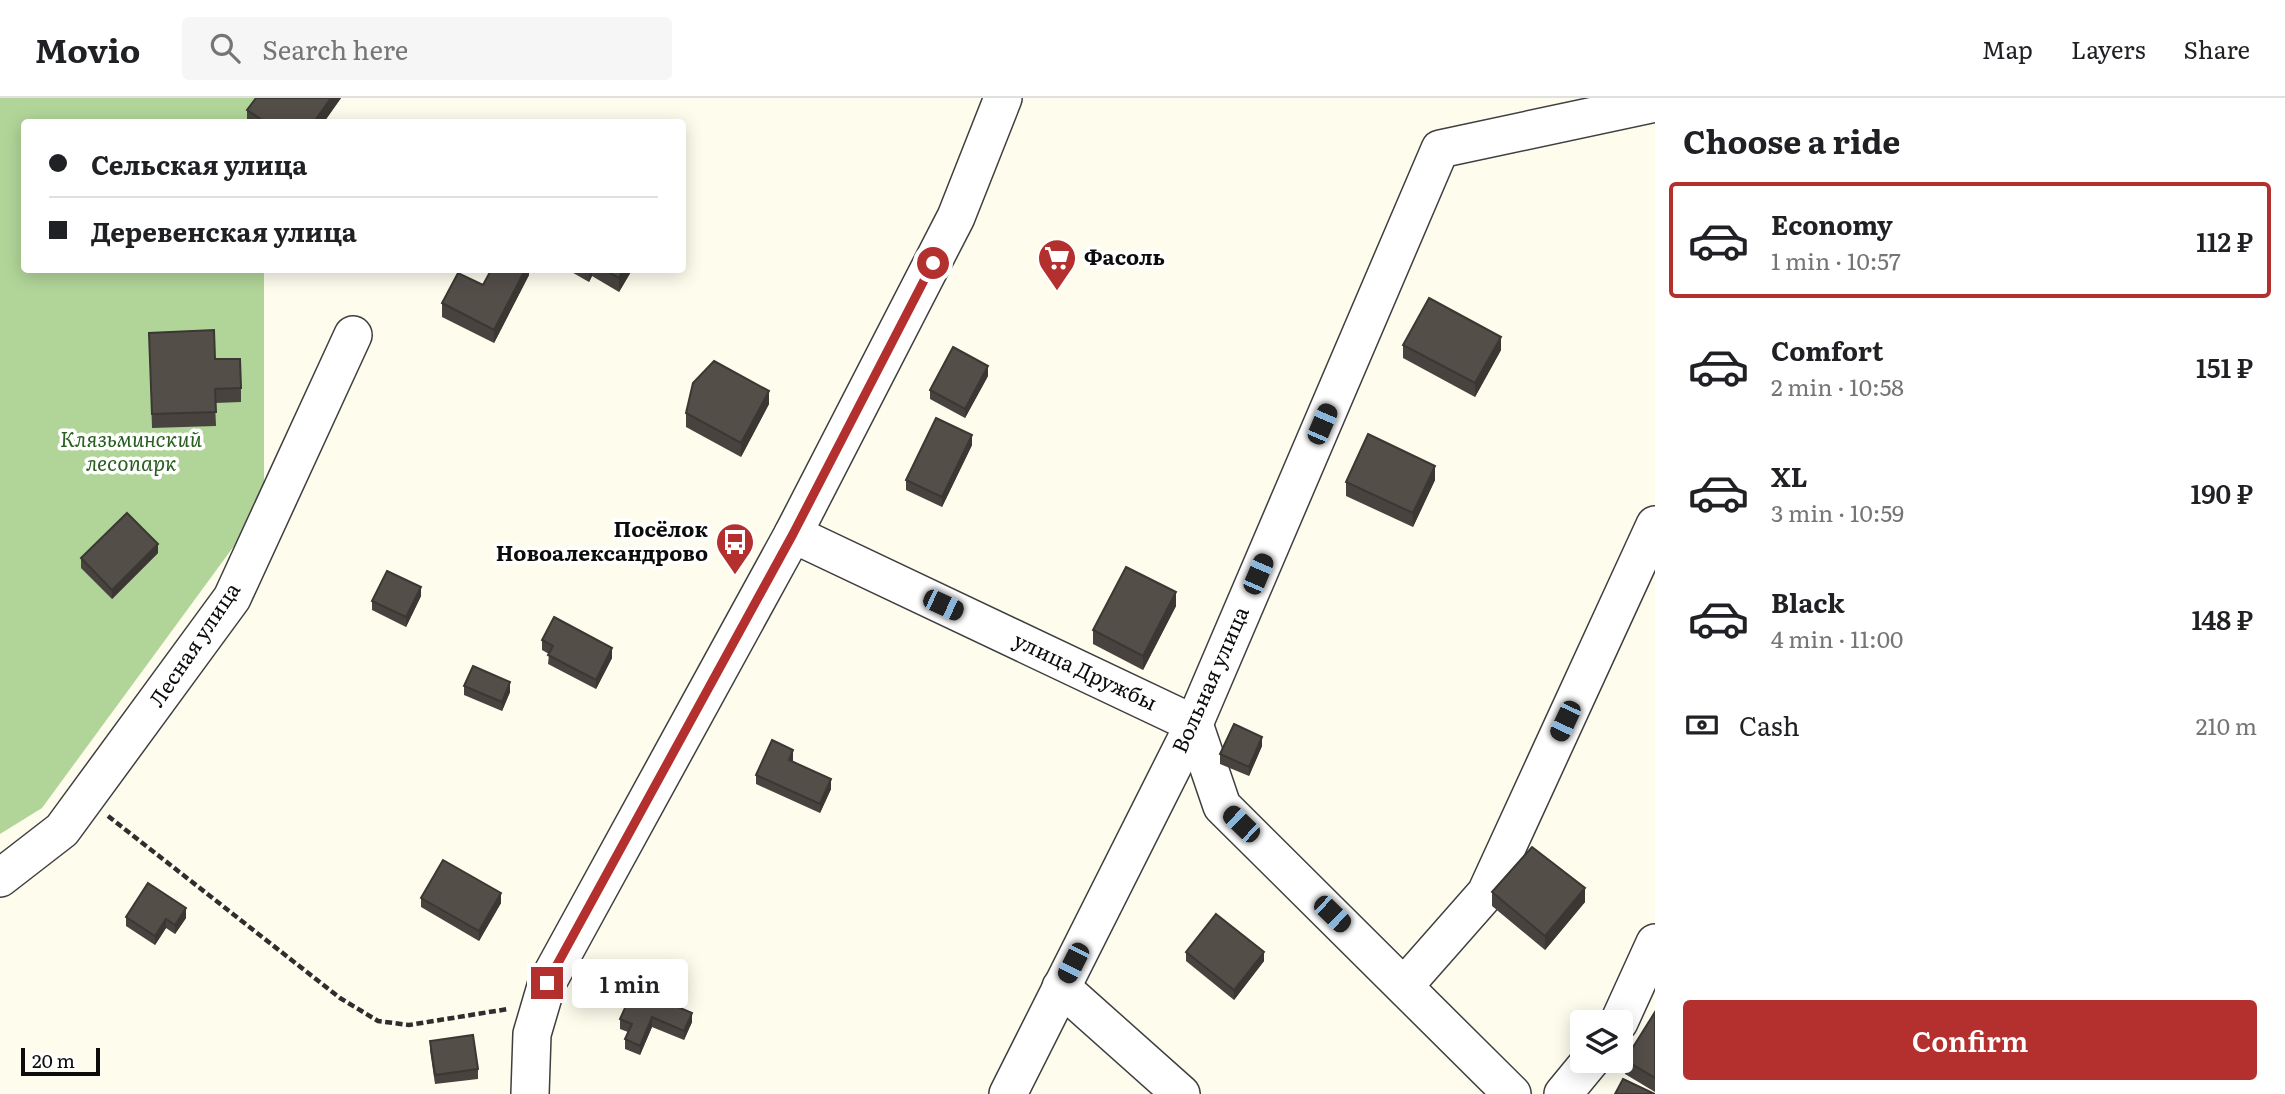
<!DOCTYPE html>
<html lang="en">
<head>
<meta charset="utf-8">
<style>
	:root { --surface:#fff; --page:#f6f6f6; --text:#202124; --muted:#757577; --line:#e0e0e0; --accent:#b3302e }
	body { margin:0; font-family:Literata,serif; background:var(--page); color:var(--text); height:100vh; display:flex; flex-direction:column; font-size:26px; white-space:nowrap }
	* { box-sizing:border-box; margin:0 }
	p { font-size:23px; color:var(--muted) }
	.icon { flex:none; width:38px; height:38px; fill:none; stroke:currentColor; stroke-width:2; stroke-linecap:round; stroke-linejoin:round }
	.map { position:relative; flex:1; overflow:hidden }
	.sheet { display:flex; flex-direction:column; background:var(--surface); width:630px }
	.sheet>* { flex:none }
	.top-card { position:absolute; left:21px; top:21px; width:665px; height:154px; border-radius:7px; box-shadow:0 4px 18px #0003; display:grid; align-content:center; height:154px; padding:0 28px; background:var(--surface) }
	.controls { position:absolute; left:1570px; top:912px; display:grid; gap:14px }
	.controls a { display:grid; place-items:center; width:63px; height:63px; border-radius:7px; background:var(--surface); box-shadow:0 4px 18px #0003; font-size:35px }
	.scale { position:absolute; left:21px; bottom:18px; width:79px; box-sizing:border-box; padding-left:7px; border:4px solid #0c0c0c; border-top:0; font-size:19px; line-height:24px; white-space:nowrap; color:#0c0c0c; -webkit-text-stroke:5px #fff; paint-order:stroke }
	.end { position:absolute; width:32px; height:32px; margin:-16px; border:9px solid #b3302e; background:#fff; box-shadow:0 0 0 4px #fff }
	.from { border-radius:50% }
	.bubble { position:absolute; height:49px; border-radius:7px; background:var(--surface); box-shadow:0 4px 18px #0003; font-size:23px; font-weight:600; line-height:49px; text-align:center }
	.car { position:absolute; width:21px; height:42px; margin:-21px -10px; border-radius:9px; box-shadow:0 0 5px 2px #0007; background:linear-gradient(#222 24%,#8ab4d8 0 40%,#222 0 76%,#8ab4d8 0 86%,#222 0) }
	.top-card b { display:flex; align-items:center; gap:24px; height:66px; font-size:26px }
	.top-card b+b { border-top:2px solid var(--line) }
	.top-card i { width:18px; height:18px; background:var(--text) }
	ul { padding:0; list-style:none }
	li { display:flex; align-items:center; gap:21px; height:116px; margin:0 14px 10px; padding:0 14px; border:4px solid transparent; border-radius:7px }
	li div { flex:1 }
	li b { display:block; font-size:26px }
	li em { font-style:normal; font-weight:600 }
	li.selected { border-color:var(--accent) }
	li>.icon { width:63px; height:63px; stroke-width:1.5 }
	h2 { padding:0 28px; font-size:32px; line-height:84px }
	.pay { display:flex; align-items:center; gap:18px; height:77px; padding:0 28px; font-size:26px }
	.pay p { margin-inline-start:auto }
	.primary-button { display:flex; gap:14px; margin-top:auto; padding:14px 28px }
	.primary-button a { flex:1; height:80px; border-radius:7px; background:var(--accent); color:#fff; font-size:28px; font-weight:600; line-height:80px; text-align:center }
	header { display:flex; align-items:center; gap:42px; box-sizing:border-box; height:98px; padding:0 35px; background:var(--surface); border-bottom:2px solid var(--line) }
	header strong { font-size:33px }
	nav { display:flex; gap:38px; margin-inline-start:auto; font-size:24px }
	.search { width:490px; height:63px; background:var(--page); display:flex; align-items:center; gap:18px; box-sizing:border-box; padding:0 24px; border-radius:7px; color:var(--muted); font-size:26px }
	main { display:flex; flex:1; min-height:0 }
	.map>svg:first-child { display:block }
	.forest { fill:#b1d599 }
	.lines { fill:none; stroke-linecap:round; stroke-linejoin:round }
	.minor-casing { stroke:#3f3f3f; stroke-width:40 }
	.path { stroke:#2e2e2e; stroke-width:4.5; stroke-dasharray:7 3.5; stroke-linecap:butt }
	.minor { stroke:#fff; stroke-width:37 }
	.wall { fill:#48433f }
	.shaded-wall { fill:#3b3733 }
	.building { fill:#544e49; stroke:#3b3733; stroke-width:2 }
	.route { stroke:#b3302e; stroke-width:9 }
	.labels { text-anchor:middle; stroke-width:7; stroke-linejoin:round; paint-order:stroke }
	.poi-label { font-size:21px; font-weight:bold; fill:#0c0c0c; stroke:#fff; text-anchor:start }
	.park-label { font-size:21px; font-style:italic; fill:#2a5f21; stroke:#fff }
	.street-label { font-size:21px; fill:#0c0c0c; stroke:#fff }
</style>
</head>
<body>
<header>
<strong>Movio</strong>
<div class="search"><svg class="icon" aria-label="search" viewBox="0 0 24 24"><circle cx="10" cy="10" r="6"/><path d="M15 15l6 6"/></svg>Search here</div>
<nav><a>Map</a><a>Layers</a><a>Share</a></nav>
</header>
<main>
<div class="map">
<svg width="1655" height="996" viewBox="0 0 1655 996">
	<rect width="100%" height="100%" fill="#fefced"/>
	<path class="forest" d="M0,0H264V24H24V172H264V407L42,710L0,736Z"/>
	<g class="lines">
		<defs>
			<g id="minor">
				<path d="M793,436L1194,626L1222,708L1512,996"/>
				<path d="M0,780L62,732L232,500L353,237"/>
				<path d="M1405,887L1486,795L1655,427"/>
				<path d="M1061,889L1181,996"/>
				<path d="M1619,924L1655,845"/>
				<path d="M530,996L532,936L547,885L793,436L956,119L1003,0"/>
				<path d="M1008,996L1194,626L1440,51L1655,5"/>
				<path d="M1563,996L1591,962"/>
			</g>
		</defs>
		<use href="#minor" class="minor-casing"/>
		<path class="path" d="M108,718L340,900L378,923L409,927L508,911"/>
		<use href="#minor" class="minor"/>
	</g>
	<g class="wall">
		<path d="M256,0H341L324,24H247V12Z"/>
		<path d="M529,172V177L494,245L442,219V205L483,187Z"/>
		<path d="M568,172H632L619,194L592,178L589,184Z"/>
		<path d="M149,235L215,261L241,290V304L215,305L216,328L152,330Z"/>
		<path d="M1403,247L1501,252L1475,299L1403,260Z"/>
		<path d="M988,278L965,320L930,301V292Z"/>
		<path d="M769,306L741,359L686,329V315Z"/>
		<path d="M972,347L942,409L906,392V382Z"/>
		<path d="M1435,382L1413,429L1346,398V384Z"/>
		<path d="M158,455L112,501L81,470V460Z"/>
		<path d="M421,498L406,529L372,512V503Z"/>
		<path d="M1176,508L1143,572L1093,546V532Z"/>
		<path d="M542,542L612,560L596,591L548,566L549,556L542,552Z"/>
		<path d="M464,588L510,594L502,613L464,597Z"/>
		<path d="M1262,648L1249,678L1220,666V656Z"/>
		<path d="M793,662L792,664L831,691L820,715L756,686V677Z"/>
		<path d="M1492,794L1585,804L1545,852L1492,808Z"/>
		<path d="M421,800L501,805L479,843L421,809Z"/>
		<path d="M126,819L186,820L175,836L166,830L155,847L126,828Z"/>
		<path d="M1186,854L1264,863L1234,902L1186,863Z"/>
		<path d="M634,890L692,924L684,942L652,929L640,957L625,951V941L628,934L620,931V921Z"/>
		<path d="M1655,914V994L1625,976V962Z"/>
		<path d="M430,943L478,971V981L435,986L430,952Z"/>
	</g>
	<g class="shaded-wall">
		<path d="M331,0H341L324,24H314Z"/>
		<path d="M525,172H529V177L494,245V232Z"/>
		<path d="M589,172H592V178L589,184Z"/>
		<path d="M623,172H632L619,194V180Z"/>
		<path d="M1501,239V252L1475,299V285Z"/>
		<path d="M988,268V278L965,320V311Z"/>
		<path d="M769,293V306L741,359V345Z"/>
		<path d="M972,337V347L942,409V399Z"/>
		<path d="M1435,368V382L1413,429V415Z"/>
		<path d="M158,446V455L112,501V492Z"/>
		<path d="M421,489V498L406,529V519Z"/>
		<path d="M1176,494V508L1143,572V558Z"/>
		<path d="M612,550V560L596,591V582Z"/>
		<path d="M510,584V594L502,613V604Z"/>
		<path d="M1262,639V648L1249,678V669Z"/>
		<path d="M793,652V662L789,672V662Z"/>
		<path d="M831,681V691L820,715V706Z"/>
		<path d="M1585,790V804L1545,852V838Z"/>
		<path d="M501,795V805L479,843V833Z"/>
		<path d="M186,810V820L175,836V827Z"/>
		<path d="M166,821V830L155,847V838Z"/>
		<path d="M1264,854V863L1234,902V892Z"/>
		<path d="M692,915V924L684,942V933Z"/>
		<path d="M652,919V929L640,957V948Z"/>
	</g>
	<g class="building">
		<path d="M256,0H331L314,24H265L247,12Z"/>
		<path d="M491,172H525L494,232L442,205L458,175L483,187Z"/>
		<path d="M605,172H623L619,180Z"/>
		<path d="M1429,200L1501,239L1475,285L1403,247Z"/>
		<path d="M214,232L215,261H240L241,290L215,291L216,314L152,316L149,235Z"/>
		<path d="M953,249L988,268L965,311L930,292Z"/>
		<path d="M714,263L769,293L741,345L686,315L693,285Z"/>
		<path d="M936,320L972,337L942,399L906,382Z"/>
		<path d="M1368,336L1435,368L1413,415L1346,384Z"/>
		<path d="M127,415L158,446L112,492L81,460Z"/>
		<path d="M1126,469L1176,494L1143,558L1093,532Z"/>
		<path d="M387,473L421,489L406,519L372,503Z"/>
		<path d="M554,519L612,550L596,582L548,557L553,548L542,542Z"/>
		<path d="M473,568L510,584L502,604L464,588Z"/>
		<path d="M1234,626L1262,639L1249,669L1220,656Z"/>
		<path d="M772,642L793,652L789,662L831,681L820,706L756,677Z"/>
		<path d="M1532,749L1585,790L1545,838L1492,794Z"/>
		<path d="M443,762L501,795L479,833L421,800Z"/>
		<path d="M148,785L186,810L175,827L166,821L155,838L126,819Z"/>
		<path d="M1216,816L1264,854L1234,892L1186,854Z"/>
		<path d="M634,890L692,915L684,933L652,919L640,948L625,941L632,926L620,921Z"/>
		<path d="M1655,914V980L1625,962Z"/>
		<path d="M473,937L478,971L435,977L430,943Z"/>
		<path d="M1623,981L1655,996H1615Z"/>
	</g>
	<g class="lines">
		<path class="route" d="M547,885L793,436L933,165"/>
	</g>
	<defs>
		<symbol id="supermarket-pin" viewBox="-11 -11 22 30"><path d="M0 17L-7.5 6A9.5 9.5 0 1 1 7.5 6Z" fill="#b3302e" stroke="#fff"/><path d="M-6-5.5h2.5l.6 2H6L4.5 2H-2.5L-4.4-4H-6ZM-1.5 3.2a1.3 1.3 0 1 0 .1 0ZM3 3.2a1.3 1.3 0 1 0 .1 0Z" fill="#fff"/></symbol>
		<symbol id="bus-pin" viewBox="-11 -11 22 30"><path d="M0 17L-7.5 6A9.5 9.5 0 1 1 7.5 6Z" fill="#b3302e" stroke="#fff"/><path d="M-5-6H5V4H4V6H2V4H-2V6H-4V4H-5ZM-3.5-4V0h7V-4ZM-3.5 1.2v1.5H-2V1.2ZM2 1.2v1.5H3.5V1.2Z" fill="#fff"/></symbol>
	</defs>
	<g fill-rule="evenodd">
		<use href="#supermarket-pin" x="1035" y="138" width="44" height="60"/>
		<use href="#bus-pin" x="713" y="422" width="44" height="60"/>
	</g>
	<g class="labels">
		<g class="poi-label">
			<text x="1084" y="167">Фасоль</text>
			<text x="708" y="439" text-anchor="end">Посёлок<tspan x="708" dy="24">Новоалександрово</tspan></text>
		</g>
		<g class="park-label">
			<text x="131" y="349">Клязьминский<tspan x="131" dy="24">лесопарк</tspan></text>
		</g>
		<g class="street-label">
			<text transform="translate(195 547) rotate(-56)" y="7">Лесная улица</text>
			<text transform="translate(1085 574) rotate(25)" y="7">улица Дружбы</text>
			<text transform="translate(1211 582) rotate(-66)" y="7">Вольная улица</text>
		</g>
	</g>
</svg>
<div class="controls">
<a><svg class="icon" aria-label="layers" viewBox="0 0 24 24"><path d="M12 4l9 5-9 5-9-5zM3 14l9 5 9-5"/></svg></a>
</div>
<div class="scale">20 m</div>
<i class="end from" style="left:933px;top:165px"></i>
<i class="end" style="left:547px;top:885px"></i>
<div class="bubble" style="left:572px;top:861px;width:116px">1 min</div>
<i class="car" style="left:1322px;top:326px;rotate:23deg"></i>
<i class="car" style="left:1258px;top:476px;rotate:23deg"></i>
<i class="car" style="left:943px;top:507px;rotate:115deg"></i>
<i class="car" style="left:1565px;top:623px;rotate:205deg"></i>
<i class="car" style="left:1241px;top:726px;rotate:314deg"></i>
<i class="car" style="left:1332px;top:816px;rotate:134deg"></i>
<i class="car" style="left:1073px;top:865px;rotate:207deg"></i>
<div class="top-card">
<b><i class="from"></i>Сельская улица</b>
<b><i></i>Деревенская улица</b>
</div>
</div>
<section class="sheet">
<h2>Choose a ride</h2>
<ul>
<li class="selected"><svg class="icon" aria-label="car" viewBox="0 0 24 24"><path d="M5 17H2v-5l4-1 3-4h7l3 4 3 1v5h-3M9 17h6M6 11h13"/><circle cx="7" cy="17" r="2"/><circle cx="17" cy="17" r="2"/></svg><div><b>Economy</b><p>1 min · 10:57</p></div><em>112 ₽</em></li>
<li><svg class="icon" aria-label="car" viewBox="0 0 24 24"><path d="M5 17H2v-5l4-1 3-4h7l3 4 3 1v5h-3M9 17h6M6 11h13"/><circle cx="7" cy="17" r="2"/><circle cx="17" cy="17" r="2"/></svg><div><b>Comfort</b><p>2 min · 10:58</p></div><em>151 ₽</em></li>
<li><svg class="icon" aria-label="car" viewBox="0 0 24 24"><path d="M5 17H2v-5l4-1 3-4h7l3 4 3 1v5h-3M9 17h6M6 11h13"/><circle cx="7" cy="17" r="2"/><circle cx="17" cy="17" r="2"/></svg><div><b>XL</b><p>3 min · 10:59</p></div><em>190 ₽</em></li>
<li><svg class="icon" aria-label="car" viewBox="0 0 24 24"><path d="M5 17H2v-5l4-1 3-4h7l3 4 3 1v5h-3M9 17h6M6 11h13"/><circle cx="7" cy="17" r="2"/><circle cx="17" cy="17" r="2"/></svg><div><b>Black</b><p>4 min · 11:00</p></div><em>148 ₽</em></li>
</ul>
<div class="pay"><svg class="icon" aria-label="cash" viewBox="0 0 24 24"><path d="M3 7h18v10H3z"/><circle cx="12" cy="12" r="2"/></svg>Cash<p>210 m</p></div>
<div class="primary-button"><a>Confirm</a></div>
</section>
</main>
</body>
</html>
